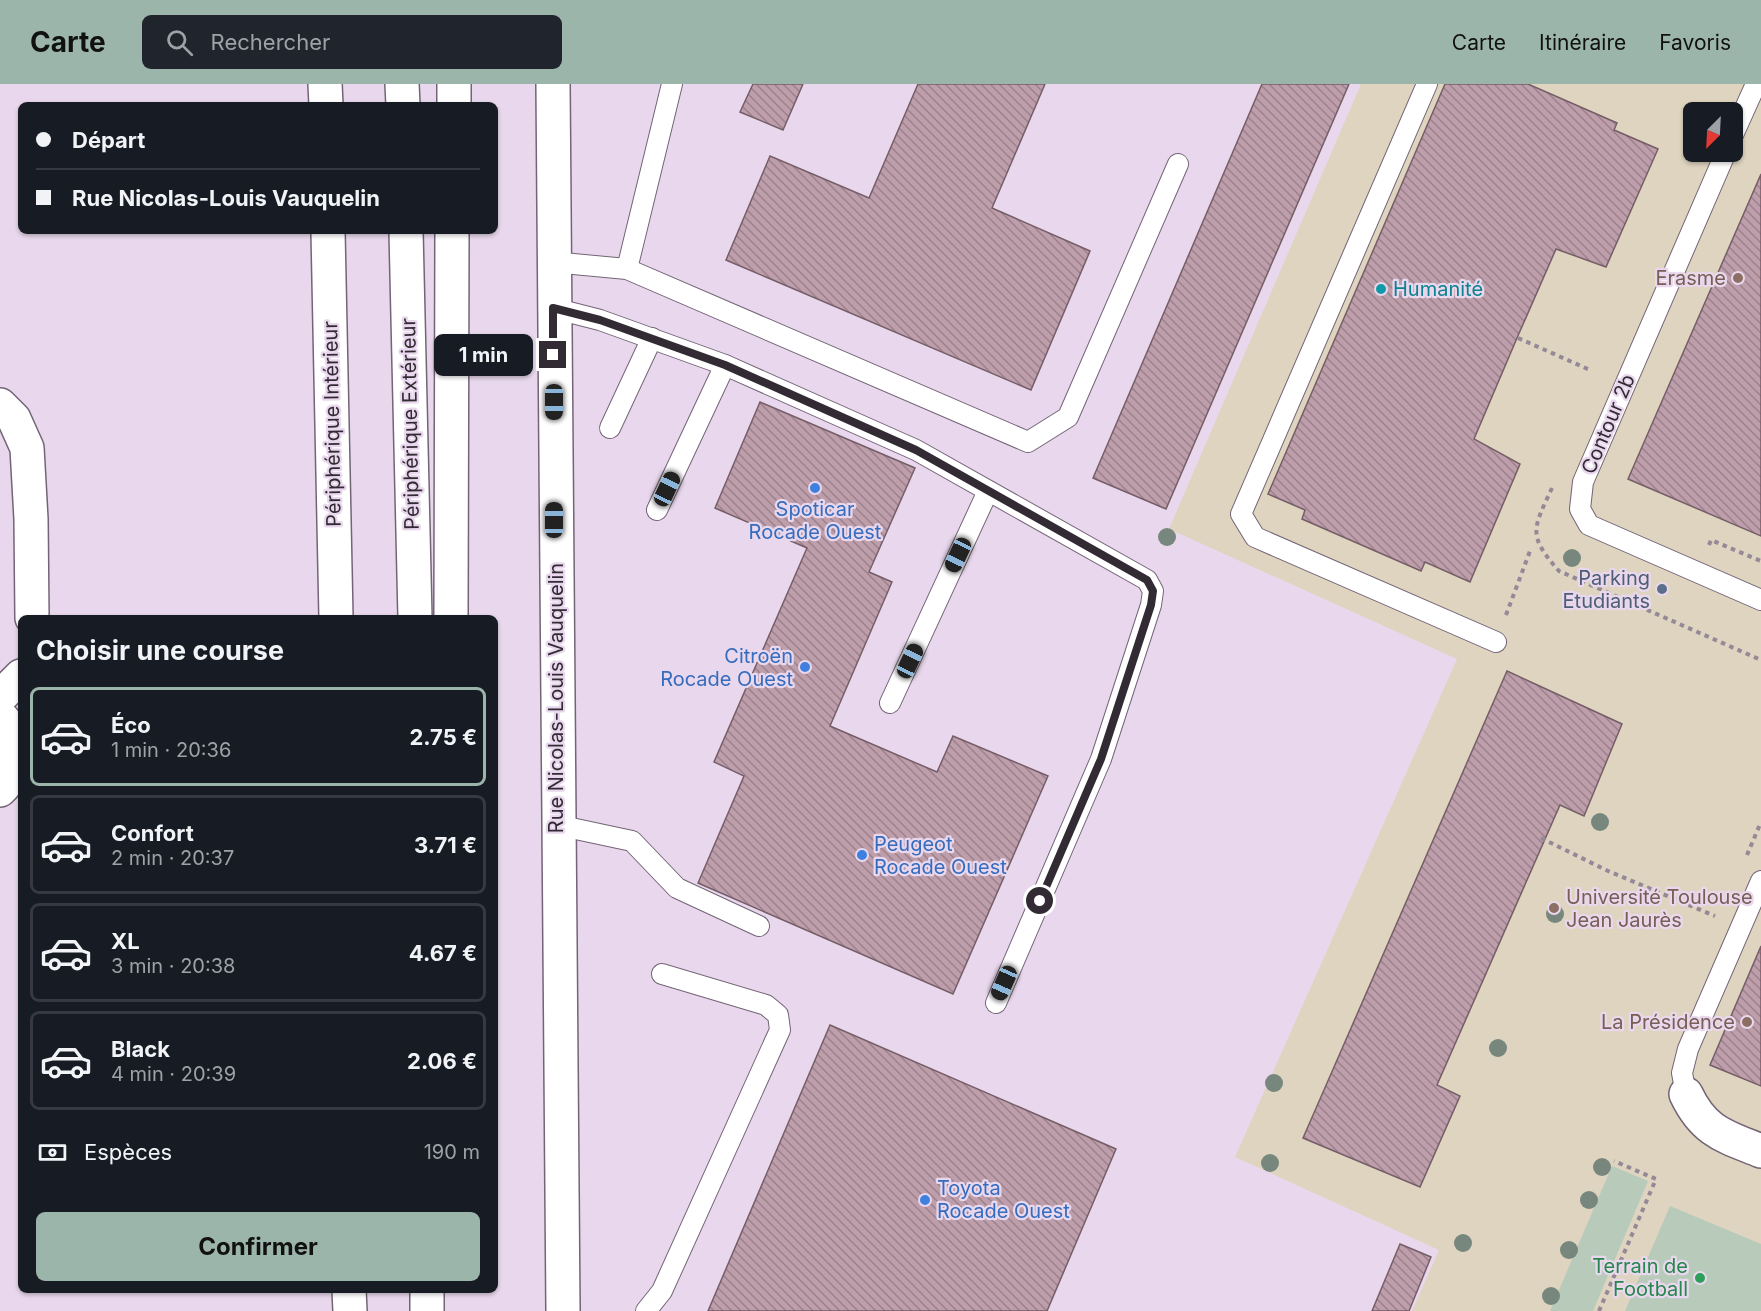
<!DOCTYPE html>
<html lang="fr">
<head>
<meta charset="utf-8">
<style>
	:root { --surface:#171b24; --page:#20242c; --text:#f1f3f6; --muted:#9ea1a6; --line:#363941; --accent:#9cb5ab }
	body { margin:0; font-family:Inter,sans-serif; background:var(--page); color:var(--text); height:100vh; display:flex; flex-direction:column; font-size:22px; white-space:nowrap }
	* { box-sizing:border-box; margin:0 }
	p { font-size:20px; color:var(--muted) }
	.icon { flex:none; width:33px; height:33px; fill:none; stroke:currentColor; stroke-width:2; stroke-linecap:round; stroke-linejoin:round }
	.map { position:relative; flex:1; overflow:hidden }
	.side { position:absolute; left:18px; top:531px; width:480px; height:678px; display:flex; flex-direction:column; background:var(--surface); border-radius:9px; box-shadow:0 2px 4px #0004 }
	.side>* { flex:none }
	.top-card { position:absolute; left:18px; top:18px; width:480px; height:132px; border-radius:9px; box-shadow:0 2px 4px #0004; display:grid; align-content:center; height:132px; padding:0 18px; background:var(--surface) }
	.needle { width:39px; rotate:204deg }
	.fabs { position:absolute; left:1683px; top:18px; display:grid; gap:12px }
	.fabs a { display:grid; place-items:center; width:60px; height:60px; border-radius:9px; background:var(--surface); box-shadow:0 2px 4px #0004; font-size:30px }
	.end { position:absolute; width:27px; height:27px; margin:-14px; border:8px solid #322b33; background:#fff; box-shadow:0 0 0 3px #fff }
	.from { border-radius:50% }
	.bubble { position:absolute; height:42px; border-radius:9px; background:var(--surface); box-shadow:0 2px 4px #0004; font-size:20px; font-weight:700; line-height:42px; text-align:center }
	.car { position:absolute; width:18px; height:36px; margin:-18px -9px; border-radius:8px; box-shadow:0 0 4px 2px #0007; background:linear-gradient(#222 24%,#8ab4d8 0 40%,#222 0 76%,#8ab4d8 0 86%,#222 0) }
	.top-card b { display:flex; align-items:center; gap:21px; height:57px; font-size:22px }
	.top-card b+b { border-top:2px solid var(--line) }
	.top-card i { width:15px; height:15px; background:var(--text) }
	ul { padding:0; list-style:none }
	li { display:flex; align-items:center; gap:18px; height:99px; margin:0 12px 9px; padding:0 6px; border:3px solid var(--line); border-radius:9px }
	li div { flex:1 }
	li b { display:block; font-size:22px }
	li em { font-style:normal; font-weight:700 }
	li.active { border-color:var(--accent) }
	li>.icon { width:54px; height:54px; stroke-width:1.5 }
	h2 { padding:0 18px; font-size:27px; line-height:72px }
	.pay { display:flex; align-items:center; gap:15px; height:66px; padding:0 18px; font-size:22px }
	.pay p { margin-inline-start:auto }
	.primary-button { display:flex; gap:12px; margin-top:auto; padding:12px 18px }
	.primary-button a { flex:1; height:69px; border-radius:9px; background:var(--accent); color:#111; font-size:24px; font-weight:700; line-height:69px; text-align:center }
	header { display:flex; align-items:center; gap:36px; box-sizing:border-box; height:84px; padding:0 30px; background:var(--accent); color:#111 }
	header strong { font-size:28px }
	nav { display:flex; gap:33px; margin-inline-start:auto; font-size:21px }
	.search { width:420px; height:54px; background:var(--page); display:flex; align-items:center; gap:15px; box-sizing:border-box; padding:0 21px; border-radius:9px; color:var(--muted); font-size:22px }
	.map>svg:first-child { display:block }
	.education { fill:#ded4bf; fill-rule:evenodd }
	.garden { fill:#b8cbbb }
	.building { fill:url(#building-back-hatch); stroke:#755e67; stroke-width:1.5 }
	.lines { fill:none; stroke-linecap:round; stroke-linejoin:round }
	.service-casing { stroke:#736476; stroke-width:22 }
	.minor-casing { stroke:#736476; stroke-width:36 }
	.tertiary-casing { stroke:#736476; stroke-width:36 }
	.motorway-casing { stroke:#736476; stroke-width:36 }
	.path { stroke:#958998; stroke-width:4; stroke-dasharray:4.5 4.5; stroke-linecap:butt }
	.service { stroke:#fff; stroke-width:20 }
	.minor { stroke:#fff; stroke-width:33 }
	.tertiary { stroke:#fff; stroke-width:33 }
	.motorway { stroke:#fff; stroke-width:33 }
	.tree { fill:#78877e }
	.route { stroke:#322b33; stroke-width:8 }
	.education-dot { fill:#8d6e63; stroke:#e9d8ed; stroke-width:2 }
	.culture-dot { fill:#0f9aa8; stroke:#e9d8ed; stroke-width:2 }
	.shop-dot { fill:#3f7fe0; stroke:#e9d8ed; stroke-width:2 }
	.service-dot { fill:#5c6f8a; stroke:#e9d8ed; stroke-width:2 }
	.leisure-dot { fill:#2e9e5b; stroke:#e9d8ed; stroke-width:2 }
	.labels { text-anchor:middle; stroke-width:4.5; stroke-linejoin:round; paint-order:stroke }
	.education-label { font-size:20px; fill:#785e54; stroke:#e9d8ed; text-anchor:end }
	.culture-label { font-size:20px; fill:#0d838f; stroke:#e9d8ed; text-anchor:start }
	.street-label { font-size:20px; fill:#322b33; stroke:#e9d8ed }
	.shop-label { font-size:20px; fill:#366cbe; stroke:#e9d8ed; text-anchor:start }
	.service-label { font-size:20px; fill:#4e5e75; stroke:#e9d8ed; text-anchor:end }
	.leisure-label { font-size:20px; fill:#27864d; stroke:#e9d8ed; text-anchor:end }
</style>
</head>
<body>
<header>
<strong>Carte</strong>
<div class="search"><svg class="icon" aria-label="search" viewBox="0 0 24 24"><circle cx="10" cy="10" r="6"/><path d="M15 15l6 6"/></svg>Rechercher</div>
<nav><a>Carte</a><a>Itinéraire</a><a>Favoris</a></nav>
</header>
<div class="map">
<svg width="1761" height="1227" viewBox="0 0 1761 1227">
	<defs>
		<pattern id="building-back-hatch" width="6" height="6" patternUnits="userSpaceOnUse" patternTransform="scale(1.5)"><rect width="6" height="6" fill="#be9eaa"/><path d="M-1 5l2 2M0 0l6 6M5-1l2 2" fill="none" stroke="#9b818b"/></pattern>
	</defs>
	<rect width="100%" height="100%" fill="#e9d8ed"/>
	<path class="education" d="M1361,0H1761V1227H1412L1439,1166L1235,1073L1457,575L1169,445ZM1694,28H1732V68H1694Z"/>
	<g class="garden">
		<path d="M1612,1082L1648,1097L1593,1227H1550Z"/>
		<path d="M1670,1122L1761,1160V1227H1625Z"/>
	</g>
	<g class="building">
		<path d="M753,0H803L783,46L740,28Z"/>
		<path d="M918,0H1045L992,124L1090,167L1031,306L726,176L770,72L869,114Z"/>
		<path d="M1262,0H1349L1166,425L1093,394Z"/>
		<path d="M1445,0H1528L1617,39L1614,46L1658,65L1606,183L1556,165L1517,254L1474,355L1520,380L1470,498L1425,478L1421,487L1302,435L1305,426L1268,410Z"/>
		<path d="M1761,90V452L1628,395Z"/>
		<path d="M760,318L915,384L869,488L892,498L830,642L937,688L953,652L1048,692L953,910L698,799L744,692L714,678L807,464L715,424Z"/>
		<path d="M1507,587L1622,640L1584,732L1560,721L1437,1001L1460,1012L1420,1103L1303,1054Z"/>
		<path d="M1761,862V1002L1710,981Z"/>
		<path d="M830,941L1116,1065L1047,1227H708Z"/>
		<path d="M1400,1160L1431,1173L1409,1227H1372Z"/>
	</g>
	<g class="lines">
		<defs>
			<g id="service">
				<path d="M1427,0L1241,430L1255,453L1496,558"/>
				<path d="M1732,53L1756,0"/>
				<path d="M1726,68L1583,398L1580,425L1589,441L1761,516"/>
				<path d="M552,178L627,185L1028,358L1068,333L1178,80"/>
				<path d="M627,185L672,0"/>
				<path d="M553,224L600,236L725,281L916,366L1147,496L1153,507L1151,521L1101,675L996,919"/>
				<path d="M610,344L652,254"/>
				<path d="M657,426L725,281"/>
				<path d="M890,619L988,407"/>
				<path d="M557,741L632,757L677,804L759,842"/>
				<path d="M1686,1010L1682,989L1688,965L1761,797"/>
				<path d="M646,1227L662,1207L780,946L778,931L766,921L662,890"/>
			</g>
			<g id="minor">
				<path d="M0,321L14,335L27,364L31,435L32,534"/>
				<path d="M0,613L21,592"/>
				<path d="M0,632C21,652 21,687 0,706"/>
				<path d="M1686,1010C1704,1048 1724,1052 1761,1067"/>
			</g>
			<path id="tertiary" d="M553,0L563,1227"/>
			<g id="motorway">
				<path d="M325,0L326,21"/>
				<path d="M402,0L403,21"/>
				<path d="M454,21V0"/>
				<path d="M328,147L336,534"/>
				<path d="M406,147L415,534"/>
				<path d="M451,534L452,147"/>
				<path d="M349,1206L350,1227"/>
				<path d="M427,1206V1227"/>
			</g>
		</defs>
		<use href="#service" class="service-casing"/>
		<use href="#minor" class="minor-casing"/>
		<use href="#tertiary" class="tertiary-casing"/>
		<use href="#motorway" class="motorway-casing"/>
		<g class="path">
			<path d="M1518,254L1590,286"/>
			<path d="M1552,404C1533,445 1527,451 1559,487L1761,576"/>
			<path d="M1709,461L1711,456L1761,477"/>
			<path d="M1506,531L1530,467"/>
			<path d="M1541,754L1608,787L1715,832"/>
			<path d="M1747,771L1761,738"/>
			<path d="M1599,1227L1656,1095L1614,1077"/>
		</g>
		<use href="#service" class="service"/>
		<use href="#minor" class="minor"/>
		<use href="#tertiary" class="tertiary"/>
		<use href="#motorway" class="motorway"/>
	</g>
	<g class="tree">
		<circle cx="1167" cy="453" r="9"/>
		<circle cx="1572" cy="474" r="9"/>
		<circle cx="1600" cy="738" r="9"/>
		<circle cx="1555" cy="830" r="9"/>
		<circle cx="1498" cy="964" r="9"/>
		<circle cx="1274" cy="999" r="9"/>
		<circle cx="1270" cy="1079" r="9"/>
		<circle cx="1602" cy="1083" r="9"/>
		<circle cx="1589" cy="1116" r="9"/>
		<circle cx="1463" cy="1159" r="9"/>
		<circle cx="1569" cy="1166" r="9"/>
		<circle cx="1551" cy="1212" r="9"/>
	</g>
	<g class="lines">
		<path class="route" d="M553,271V224L600,236L725,281L916,366L1147,496L1153,507L1151,521L1101,675L1040,817"/>
	</g>
	<g class="education-dot">
		<circle cx="1738" cy="194" r="6"/>
		<circle cx="1554" cy="824" r="6"/>
		<circle cx="1747" cy="938" r="6"/>
	</g>
	<circle class="culture-dot" cx="1381" cy="205" r="6"/>
	<g class="shop-dot">
		<circle cx="815" cy="404" r="6"/>
		<circle cx="805" cy="583" r="6"/>
		<circle cx="862" cy="771" r="6"/>
		<circle cx="925" cy="1116" r="6"/>
	</g>
	<circle class="service-dot" cx="1662" cy="505" r="6"/>
	<circle class="leisure-dot" cx="1700" cy="1194" r="6"/>
	<g class="labels">
		<g class="education-label">
			<text x="1726" y="201">Erasme</text>
			<text x="1566" y="820" text-anchor="start">Université Toulouse<tspan x="1566" dy="23">Jean Jaurès</tspan></text>
			<text x="1735" y="945">La Présidence</text>
		</g>
		<g class="culture-label">
			<text x="1393" y="212">Humanité</text>
		</g>
		<g class="street-label">
			<text transform="translate(332 340) rotate(-91)" y="7">Périphérique Intérieur</text>
			<text transform="translate(410 340) rotate(-91)" y="7">Périphérique Extérieur</text>
			<text transform="translate(1608 340) rotate(-67)" y="7">Contour 2b</text>
			<text transform="translate(556 614) rotate(-90)" y="7">Rue Nicolas-Louis Vauquelin</text>
		</g>
		<g class="shop-label">
			<text x="815" y="432" text-anchor="middle">Spoticar<tspan x="815" dy="23">Rocade Ouest</tspan></text>
			<text x="793" y="579" text-anchor="end">Citroën<tspan x="793" dy="23">Rocade Ouest</tspan></text>
			<text x="874" y="767">Peugeot<tspan x="874" dy="23">Rocade Ouest</tspan></text>
			<text x="937" y="1111">Toyota<tspan x="937" dy="23">Rocade Ouest</tspan></text>
		</g>
		<g class="service-label">
			<text x="1650" y="501">Parking<tspan x="1650" dy="23">Etudiants</tspan></text>
		</g>
		<g class="leisure-label">
			<text x="1688" y="1189">Terrain de<tspan x="1688" dy="23">Football</tspan></text>
		</g>
	</g>
</svg>
<div class="fabs">
<a><svg class="needle" viewBox="-14 -14 28 28"><path d="M0-13l5 13h-10z" fill="#e53935"/><path d="M0 13l5-13h-10z" fill="#9ea1a6"/></svg></a>
</div>
<i class="end from" style="left:1040px;top:817px"></i>
<i class="end" style="left:553px;top:271px"></i>
<div class="bubble" style="left:434px;top:250px;width:99px">1 min</div>
<i class="car" style="left:554px;top:318px;rotate:180deg"></i>
<i class="car" style="left:667px;top:405px;rotate:25deg"></i>
<i class="car" style="left:554px;top:436px;rotate:0deg"></i>
<i class="car" style="left:958px;top:471px;rotate:205deg"></i>
<i class="car" style="left:910px;top:577px;rotate:25deg"></i>
<i class="car" style="left:1004px;top:899px;rotate:204deg"></i>
<div class="top-card">
<b><i class="from"></i>Départ</b>
<b><i></i>Rue Nicolas-Louis Vauquelin</b>
</div>
<section class="side">
<h2>Choisir une course</h2>
<ul>
<li class="active"><svg class="icon" aria-label="car" viewBox="0 0 24 24"><path d="M5 17H2v-5l4-1 3-4h7l3 4 3 1v5h-3M9 17h6M6 11h13"/><circle cx="7" cy="17" r="2"/><circle cx="17" cy="17" r="2"/></svg><div><b>Éco</b><p>1 min · 20:36</p></div><em>2.75 €</em></li>
<li><svg class="icon" aria-label="car" viewBox="0 0 24 24"><path d="M5 17H2v-5l4-1 3-4h7l3 4 3 1v5h-3M9 17h6M6 11h13"/><circle cx="7" cy="17" r="2"/><circle cx="17" cy="17" r="2"/></svg><div><b>Confort</b><p>2 min · 20:37</p></div><em>3.71 €</em></li>
<li><svg class="icon" aria-label="car" viewBox="0 0 24 24"><path d="M5 17H2v-5l4-1 3-4h7l3 4 3 1v5h-3M9 17h6M6 11h13"/><circle cx="7" cy="17" r="2"/><circle cx="17" cy="17" r="2"/></svg><div><b>XL</b><p>3 min · 20:38</p></div><em>4.67 €</em></li>
<li><svg class="icon" aria-label="car" viewBox="0 0 24 24"><path d="M5 17H2v-5l4-1 3-4h7l3 4 3 1v5h-3M9 17h6M6 11h13"/><circle cx="7" cy="17" r="2"/><circle cx="17" cy="17" r="2"/></svg><div><b>Black</b><p>4 min · 20:39</p></div><em>2.06 €</em></li>
</ul>
<div class="pay"><svg class="icon" aria-label="cash" viewBox="0 0 24 24"><path d="M3 7h18v10H3z"/><circle cx="12" cy="12" r="2"/></svg>Espèces<p>190 m</p></div>
<div class="primary-button"><a>Confirmer</a></div>
</section>
</div>
</body>
</html>
